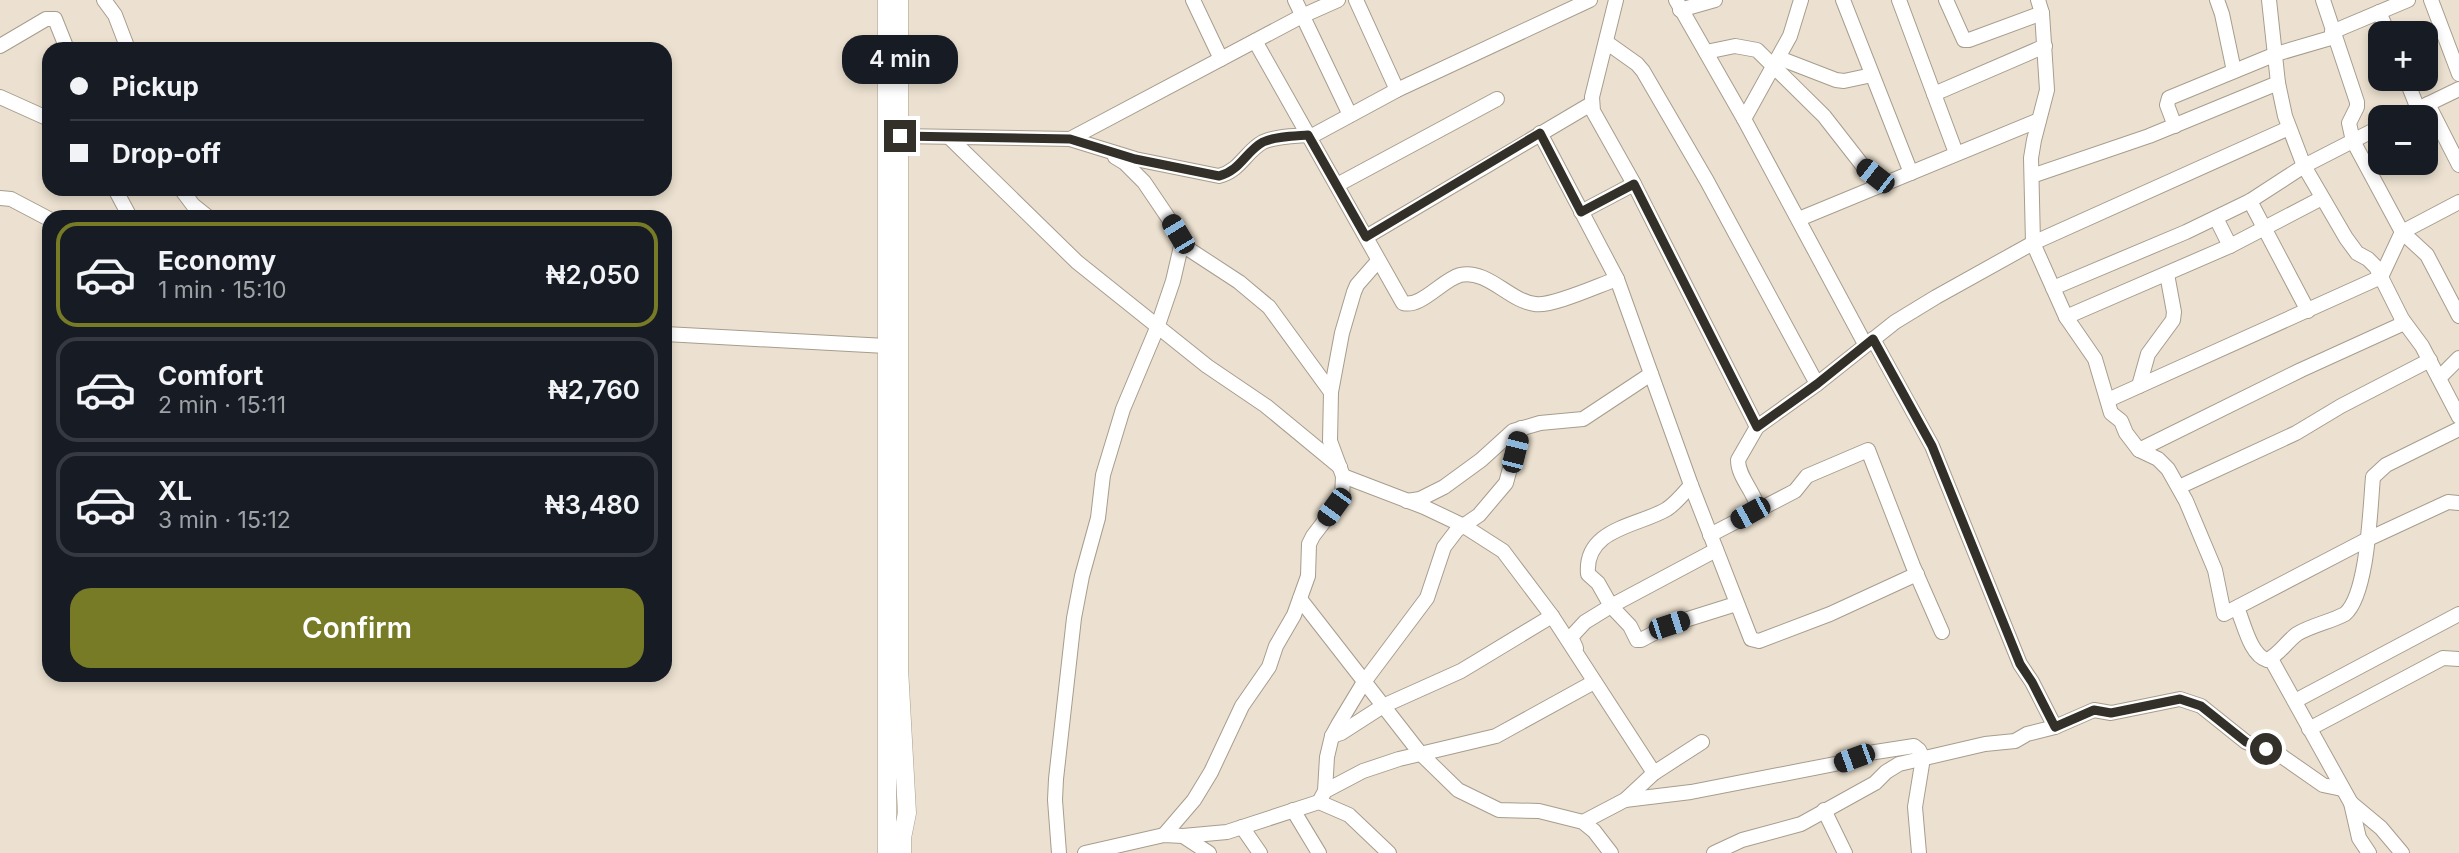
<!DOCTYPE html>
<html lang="en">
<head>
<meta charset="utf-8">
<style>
	:root { --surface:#171b24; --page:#20242c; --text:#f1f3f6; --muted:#9ea1a6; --line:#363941; --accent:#777b25 }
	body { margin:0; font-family:Inter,sans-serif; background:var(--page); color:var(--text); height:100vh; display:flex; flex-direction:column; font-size:26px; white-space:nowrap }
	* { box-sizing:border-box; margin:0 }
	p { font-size:23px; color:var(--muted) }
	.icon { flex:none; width:38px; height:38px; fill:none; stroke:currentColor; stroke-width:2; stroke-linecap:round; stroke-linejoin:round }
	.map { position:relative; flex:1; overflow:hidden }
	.panel { position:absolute; left:42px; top:210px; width:630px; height:472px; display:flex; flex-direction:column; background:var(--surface); border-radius:21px; box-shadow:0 4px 10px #0003 }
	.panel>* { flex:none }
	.banner { position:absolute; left:42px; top:42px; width:630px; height:154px; border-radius:21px; box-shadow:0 4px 10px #0003; display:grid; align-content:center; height:154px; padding:0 28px; background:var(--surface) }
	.controls { position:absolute; left:2368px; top:21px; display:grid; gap:14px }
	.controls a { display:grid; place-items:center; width:70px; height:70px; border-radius:14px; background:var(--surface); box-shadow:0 4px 10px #0003; font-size:35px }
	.end { position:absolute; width:32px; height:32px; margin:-16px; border:9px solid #332f29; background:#fff; box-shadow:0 0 0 4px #fff }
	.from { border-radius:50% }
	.bubble { position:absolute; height:49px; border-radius:21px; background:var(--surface); box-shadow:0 4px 10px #0003; font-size:23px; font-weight:600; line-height:49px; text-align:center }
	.car { position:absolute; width:21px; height:42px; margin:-21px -10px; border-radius:9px; box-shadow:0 0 5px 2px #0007; background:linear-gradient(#222 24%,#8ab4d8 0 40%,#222 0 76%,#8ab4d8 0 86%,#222 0) }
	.banner b { display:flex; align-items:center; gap:24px; height:66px; font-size:26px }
	.banner b+b { border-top:2px solid var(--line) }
	.banner i { width:18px; height:18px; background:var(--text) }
	ul { padding:12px 0 0; list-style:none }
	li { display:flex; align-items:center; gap:21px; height:105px; margin:0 14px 10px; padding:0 14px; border:4px solid var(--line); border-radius:21px }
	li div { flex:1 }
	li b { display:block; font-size:26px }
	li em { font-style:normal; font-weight:600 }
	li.current { border-color:var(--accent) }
	li>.icon { width:63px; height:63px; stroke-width:1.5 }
	.action { display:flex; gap:14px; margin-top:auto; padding:14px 28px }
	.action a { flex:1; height:80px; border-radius:21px; background:var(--accent); color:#fff; font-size:28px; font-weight:600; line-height:80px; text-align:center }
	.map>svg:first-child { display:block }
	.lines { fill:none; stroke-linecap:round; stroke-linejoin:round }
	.minor-casing { stroke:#a79d8d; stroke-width:16 }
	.major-casing { stroke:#a79d8d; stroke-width:19 }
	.minor { stroke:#fff; stroke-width:14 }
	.major { stroke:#fff; stroke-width:18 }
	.route { stroke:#332f29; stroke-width:9 }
</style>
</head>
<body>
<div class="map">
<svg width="2459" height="853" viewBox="0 0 2459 853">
	<rect width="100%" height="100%" fill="#ece1d0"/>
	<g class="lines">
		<defs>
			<g id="minor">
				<path d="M104,0L115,15L128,49"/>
				<path d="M1193,0L1221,59"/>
				<path d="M1295,0L1350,115"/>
				<path d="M1356,0L1397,90"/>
				<path d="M1616,0L1592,97L1593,111L1634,184L1757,427"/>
				<path d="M1676,0L1744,119L1865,344"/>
				<path d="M1843,0L1911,173"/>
				<path d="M1899,0L1956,153"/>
				<path d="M1946,0L1964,40H1969L2042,13"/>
				<path d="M2038,0L2042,13L2047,90L2034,140L2031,158L2033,243L2066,317L2095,359L2111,413L2121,421L2126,433L2139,450L2158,459L2168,469L2186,501L2215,570L2224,614L2366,540L2448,502L2459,503"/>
				<path d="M2217,0L2222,14L2234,71"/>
				<path d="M2269,0L2278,83L2285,116L2304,166L2346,238L2357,253L2368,259L2376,267L2402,319L2422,346L2459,417"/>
				<path d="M2323,0L2357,102V107L2349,123L2353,141L2402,232L2427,255L2459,316"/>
				<path d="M2431,0L2459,74"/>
				<path d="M1680,10L1715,0"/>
				<path d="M2379,12L2388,33"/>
				<path d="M2332,32L2408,0"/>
				<path d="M1255,41L1403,303C1421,308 1442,280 1460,275C1488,269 1509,301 1535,304C1552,307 1599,285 1617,279"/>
				<path d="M1606,42L1637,64L1643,71L1707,181L1817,384"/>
				<path d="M0,46L46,19H55L67,49"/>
				<path d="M1706,52L1735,46L1757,50L1824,116L1863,166L1887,183"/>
				<path d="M1779,58L1836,80L1844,81L1872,75"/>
				<path d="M2406,79L2418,109"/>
				<path d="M1934,94L2045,46"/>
				<path d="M0,97L49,119"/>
				<path d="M2428,104L2459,165"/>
				<path d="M2401,117L2459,89"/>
				<path d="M1744,119L1790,36L1801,0"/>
				<path d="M2175,126L2167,105L2169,98L2276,54L2334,37"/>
				<path d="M1540,133L1617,279L1691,485L1751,639L1759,641L1830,614L1917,574"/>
				<path d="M900,136L1070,139L1135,159L1219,176C1240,171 1246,151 1263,142C1276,136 1294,136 1308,135"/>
				<path d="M949,137L1077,262L1207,366L1266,406L1340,467"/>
				<path d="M1310,137L1397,90L1590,0"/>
				<path d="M1070,139L1302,16L1338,0"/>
				<path d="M1115,157L1125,163L1144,182L1190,250L1239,282L1269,307L1331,392"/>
				<path d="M2032,176L2149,136L2278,83"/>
				<path d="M1337,185L1497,99"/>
				<path d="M115,189L130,217"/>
				<path d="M181,189L193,205L208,217"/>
				<path d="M0,198L11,199L49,219"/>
				<path d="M2250,201L2308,311"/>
				<path d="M1581,212L1634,184"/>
				<path d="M2216,218L2230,246"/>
				<path d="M1799,219L2039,120"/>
				<path d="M1366,237L1591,104"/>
				<path d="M2053,288L2186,232L2250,201L2304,166L2380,127"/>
				<path d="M2066,317L2230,246L2322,198"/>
				<path d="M665,334L886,346"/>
				<path d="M1873,339L1932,446L2020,664L2032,682L2055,727L2094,710L2111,713L2180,699L2201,706L2246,742L2280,755L2323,785L2342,789"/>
				<path d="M2439,378L2459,358"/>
				<path d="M2139,386L2148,354L2173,320L2174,312L2167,274"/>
				<path d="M2108,400L2381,277L2402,232L2459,202"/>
				<path d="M2139,450L2301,370L2400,325L2402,319"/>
				<path d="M1343,476L1424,507L1464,526L1503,551L1552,616L1654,773"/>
				<path d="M1691,485C1684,493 1676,503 1667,509C1639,526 1584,528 1588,574L1598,583L1611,606L1716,550"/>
				<path d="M2179,487L2296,433L2341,406L2430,360"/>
				<path d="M1407,501L1420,499L1444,487L1481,460L1513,431L1540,423L1583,419L1651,374"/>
				<path d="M1758,508C1754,491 1738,477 1738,460L1757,427L1817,384L1895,322L1936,297L2033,243L2289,128"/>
				<path d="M1710,535L1795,491L1807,476L1868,450L1913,566L1942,632"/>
				<path d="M1300,599L1420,753L1458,790L1499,810L1539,811L1583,822L1594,831L1611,853"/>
				<path d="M2237,608C2244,623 2250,655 2267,660C2279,655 2286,642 2297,634C2312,625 2330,622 2345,614C2368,594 2370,509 2373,477L2386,465L2459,429"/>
				<path d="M1576,648L1571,637L1585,622L1611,606L1630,626L1637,640H1641L1669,625L1736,604"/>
				<path d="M2271,659L2351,803L2359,838L2369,853"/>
				<path d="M2295,701L2459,614"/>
				<path d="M2309,729L2443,658L2459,659"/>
				<path d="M1332,736L1341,733L1383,706L1461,671L1552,616"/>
				<path d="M1325,791L1363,771L1399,759L1496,736L1594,682"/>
				<path d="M1625,800L1691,792L1840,763L1869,753L1914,746L1919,750L1923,758L1915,807L1919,853"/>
				<path d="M1319,802L1325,791L1327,757L1332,736L1338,725L1364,682L1427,598L1444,547L1457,530L1479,515L1506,483L1521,428"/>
				<path d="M2351,803L2381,828L2402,853"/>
				<path d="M1293,810L1319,853"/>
				<path d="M1824,810L1845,853"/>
				<path d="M1583,822L1625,800L1654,773L1702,742"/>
				<path d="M1242,827L1260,853"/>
				<path d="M1164,835L1194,800L1211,772L1242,706L1269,667L1276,646L1294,615L1308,576L1309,544L1313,536L1342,498L1343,476L1330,441L1331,392L1342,333L1354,292L1357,285L1378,261"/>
				<path d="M1183,836L1209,853"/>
				<path d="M1059,853L1055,800L1056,779L1074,618L1082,576L1098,518L1103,475L1123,409L1157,328L1173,281L1182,242"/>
				<path d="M1085,853L1164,835L1183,836L1227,832L1319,802L1349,815L1389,853"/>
				<path d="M1714,853L1742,840L1801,824L1875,783L1886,772L1899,764L1985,744L2015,741L2027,734L2055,727"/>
			</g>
			<g id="major">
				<path d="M887,0V853"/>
				<path d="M899,0V668L907,813L902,838V853"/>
			</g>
		</defs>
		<use href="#minor" class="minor-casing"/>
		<use href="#major" class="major-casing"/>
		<use href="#minor" class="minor"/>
		<use href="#major" class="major"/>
	</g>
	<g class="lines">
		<path class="route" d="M900,136L1070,139L1135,159L1219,176C1240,171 1246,151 1263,142C1276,136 1294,136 1308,135L1366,237L1540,133L1581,212L1634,184L1757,427L1817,384L1873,339L1932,446L2020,664L2032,682L2055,727L2094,710L2111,713L2180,699L2201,706L2246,742L2266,749"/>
	</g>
</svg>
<div class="controls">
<a>+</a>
<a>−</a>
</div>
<i class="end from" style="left:2266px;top:749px"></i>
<i class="end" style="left:900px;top:136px"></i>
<div class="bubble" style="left:842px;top:35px;width:116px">4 min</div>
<i class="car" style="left:1875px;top:176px;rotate:308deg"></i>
<i class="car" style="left:1178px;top:234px;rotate:329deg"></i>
<i class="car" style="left:1515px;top:452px;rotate:14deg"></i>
<i class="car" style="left:1334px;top:507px;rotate:216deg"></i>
<i class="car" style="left:1750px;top:513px;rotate:241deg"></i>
<i class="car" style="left:1669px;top:625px;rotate:72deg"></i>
<i class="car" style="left:1854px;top:758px;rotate:250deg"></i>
<div class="banner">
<b><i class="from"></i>Pickup</b>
<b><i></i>Drop-off</b>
</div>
<section class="panel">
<ul>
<li class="current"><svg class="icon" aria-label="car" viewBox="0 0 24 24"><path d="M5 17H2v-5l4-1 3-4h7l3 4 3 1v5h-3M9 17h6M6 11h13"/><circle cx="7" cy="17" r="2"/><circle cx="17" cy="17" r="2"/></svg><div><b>Economy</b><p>1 min · 15:10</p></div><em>₦2,050</em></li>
<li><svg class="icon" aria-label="car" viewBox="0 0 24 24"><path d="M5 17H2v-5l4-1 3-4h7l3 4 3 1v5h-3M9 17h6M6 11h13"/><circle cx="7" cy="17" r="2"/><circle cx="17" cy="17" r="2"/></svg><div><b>Comfort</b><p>2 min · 15:11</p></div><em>₦2,760</em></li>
<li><svg class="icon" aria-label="car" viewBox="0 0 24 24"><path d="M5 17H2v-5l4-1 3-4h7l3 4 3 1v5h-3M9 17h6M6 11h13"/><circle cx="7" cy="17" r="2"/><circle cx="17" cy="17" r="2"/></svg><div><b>XL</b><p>3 min · 15:12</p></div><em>₦3,480</em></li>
</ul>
<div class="action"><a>Confirm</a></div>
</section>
</div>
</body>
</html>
